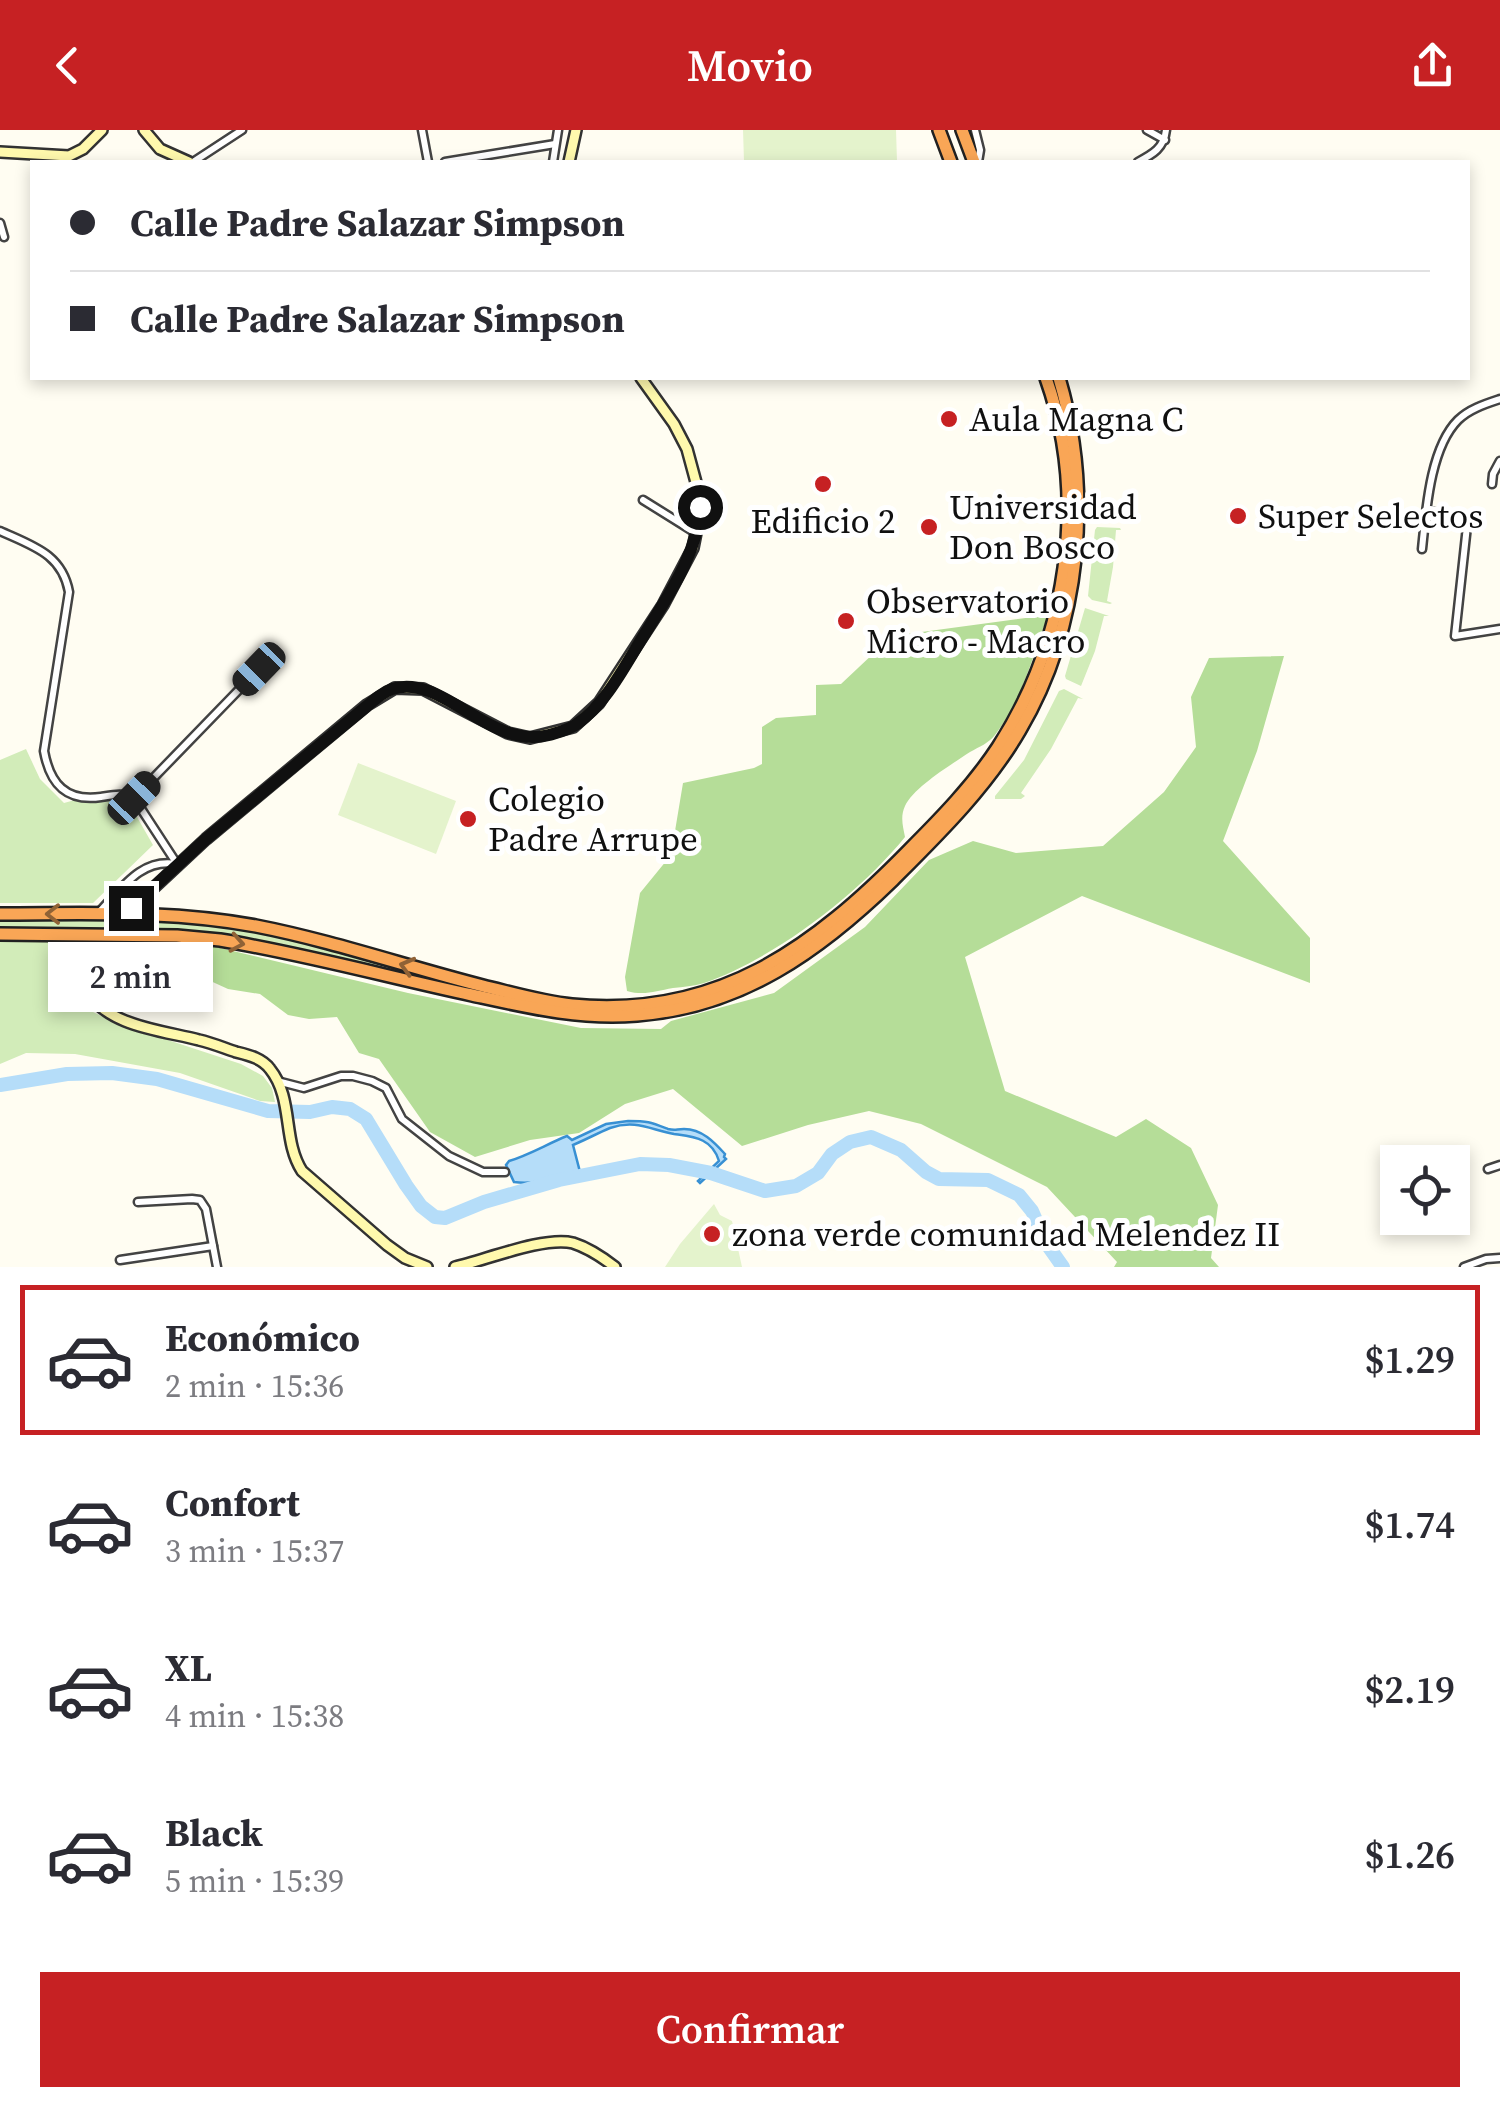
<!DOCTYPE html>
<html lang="es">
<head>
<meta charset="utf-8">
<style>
	:root { --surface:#fff; --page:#f7f7f7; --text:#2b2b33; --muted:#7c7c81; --line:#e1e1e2; --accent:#c62123 }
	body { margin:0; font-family:"Source Serif 4",serif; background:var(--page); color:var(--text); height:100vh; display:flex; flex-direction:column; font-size:38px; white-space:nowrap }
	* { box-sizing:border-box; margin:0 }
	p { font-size:32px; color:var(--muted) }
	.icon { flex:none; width:55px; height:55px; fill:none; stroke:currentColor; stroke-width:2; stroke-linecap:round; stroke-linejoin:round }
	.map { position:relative; height:1137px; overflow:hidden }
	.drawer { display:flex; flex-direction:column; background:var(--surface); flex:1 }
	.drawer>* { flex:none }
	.guide { position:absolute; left:30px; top:30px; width:1440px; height:220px; border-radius:0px; box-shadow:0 5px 15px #0003; display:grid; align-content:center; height:220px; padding:0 40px; background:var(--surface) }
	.fabs { position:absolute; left:1380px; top:1015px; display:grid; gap:20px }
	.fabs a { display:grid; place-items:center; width:90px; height:90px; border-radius:0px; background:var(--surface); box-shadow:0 5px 15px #0003; font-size:50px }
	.end { position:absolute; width:45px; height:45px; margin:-22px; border:12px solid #101010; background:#fff; box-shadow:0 0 0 5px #fff }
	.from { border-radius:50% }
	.bubble { position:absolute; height:70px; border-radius:0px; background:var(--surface); box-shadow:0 5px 15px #0003; font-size:32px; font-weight:600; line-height:70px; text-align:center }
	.car { position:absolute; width:30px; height:60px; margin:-30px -15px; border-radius:12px; box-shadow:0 0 8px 2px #0007; background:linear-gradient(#222 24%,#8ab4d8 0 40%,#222 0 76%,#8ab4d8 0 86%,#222 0) }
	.guide b { display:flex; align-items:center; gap:35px; height:95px; font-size:38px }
	.guide b+b { border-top:2px solid var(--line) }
	.guide i { width:25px; height:25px; background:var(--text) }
	ul { padding:18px 0 0; list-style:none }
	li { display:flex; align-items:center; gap:30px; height:150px; margin:0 20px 15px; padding:0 20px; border:5px solid transparent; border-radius:0px }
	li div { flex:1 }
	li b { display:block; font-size:38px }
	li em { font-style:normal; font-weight:600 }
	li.current { border-color:var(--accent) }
	li>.icon { width:90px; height:90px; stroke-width:1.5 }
	.cta { display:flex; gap:20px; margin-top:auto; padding:20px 40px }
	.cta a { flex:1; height:115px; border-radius:0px; background:var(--accent); color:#fff; font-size:40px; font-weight:600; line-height:115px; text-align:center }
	header { display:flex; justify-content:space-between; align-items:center; height:130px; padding:0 40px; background:var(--accent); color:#fff; font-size:45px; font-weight:600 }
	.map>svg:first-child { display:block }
	.green { fill:#d2ecb9 }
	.forest { fill:#b5dd98 }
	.pitch { fill:#e4f3cc }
	.water { fill:#b5ddf9; stroke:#3890d3; stroke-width:2.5 }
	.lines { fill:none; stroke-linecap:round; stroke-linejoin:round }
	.river { stroke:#b5ddf9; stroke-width:14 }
	.secondary-tunnel { stroke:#dbd9d0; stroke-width:9; stroke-dasharray:9 4.5; stroke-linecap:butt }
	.street-casing { stroke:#434343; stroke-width:11 }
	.secondary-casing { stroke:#323232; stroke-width:14 }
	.highway-casing { stroke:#212121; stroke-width:16 }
	.street { stroke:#fff; stroke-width:6 }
	.secondary { stroke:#fff9ad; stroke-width:9 }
	.highway { stroke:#f9a656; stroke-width:11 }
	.oneway { stroke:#906236 }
	.route { stroke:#101010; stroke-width:12 }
	.poi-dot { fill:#c62123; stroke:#fff; stroke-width:4 }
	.labels { text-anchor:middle; stroke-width:10; stroke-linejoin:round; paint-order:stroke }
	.poi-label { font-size:35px; fill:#101010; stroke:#fff; text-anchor:start }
</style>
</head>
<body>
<header><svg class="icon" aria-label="back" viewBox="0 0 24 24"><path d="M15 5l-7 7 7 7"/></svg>Movio<svg class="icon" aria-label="share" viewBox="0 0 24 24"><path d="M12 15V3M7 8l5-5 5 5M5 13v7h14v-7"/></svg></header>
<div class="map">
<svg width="1500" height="1137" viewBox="0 0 1500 1137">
	<rect width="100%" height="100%" fill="#fffdf2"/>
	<g class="green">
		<path d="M1097,397L1120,398L1121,400H1116L1113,437L1107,471L1112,473L1110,474L1092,470L1088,466L1095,400Z"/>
		<path d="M1085,478L1109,486H1104L1095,521L1081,556L1066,549L1065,546Z"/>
		<path d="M1064,559L1083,569L1078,568L1051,619L1021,663L1025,666L1021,669H995V666L1024,630L1059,561Z"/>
		<path d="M26,619L40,649L64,673L82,668L129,673L153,715L93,773H0V630Z"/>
		<path d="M0,788C74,788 151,783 224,795C275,803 324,818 374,831L379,833L380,838L377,839L163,800L0,799Z"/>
		<path d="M0,811H74L75,836L79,860L91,881L116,893L241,934L263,946L272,958L275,972L260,971L180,943L75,924L26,923L0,934Z"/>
	</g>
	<g class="forest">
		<path d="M1048,485C1033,526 1022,570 995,605C989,613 979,617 970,622C952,634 914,657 905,676C900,687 903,696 905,707C859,764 774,829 704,853C694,856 683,857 673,858C656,861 644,866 627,861L625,847L640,763L671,725L683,653L754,638L762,634V597L776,588L816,585V555L841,554L892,506Z"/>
		<path d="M1284,526L1257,621L1223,711L1310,808V853L1082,766L965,827L1005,961L1116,1007L1146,989L1191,1018L1218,1075L1211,1128L1219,1137H1114L1117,1132L1047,1057L921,994L869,981L808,995L742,1016L673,959L625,974L579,1003L530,1010L475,1027L430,1002L379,929L359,923L337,887L309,889L288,885L260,864L228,859L193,843L164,862L144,882L122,878L105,854L107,822L158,815L212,816L408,863L581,898L661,899L671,891L774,863L865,797L929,730L973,711L1016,723L1103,716L1164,662L1196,617L1191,567L1209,528Z"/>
	</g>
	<g class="pitch">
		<path d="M743,0H896L897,32H744Z"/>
		<path d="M358,633L456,671L436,724L338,685Z"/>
		<path d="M714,1074L720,1085L732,1091L742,1137H665L680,1114Z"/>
	</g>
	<path class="water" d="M628,991C648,991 650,992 668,999C676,1001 676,999 684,999C702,999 714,1012 725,1024L724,1027L726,1029L700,1053L698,1051L719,1031C712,1008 694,1007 674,1004C651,1000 636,989 610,998C598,1003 585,1010 573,1015L580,1042C556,1044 540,1056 514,1052L506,1035L509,1031C529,1025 547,1014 567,1006L572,1010L606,994Z"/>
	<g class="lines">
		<path class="river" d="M0,955L67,944L112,943L157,949L268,981L310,982L332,977L350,979L366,989L406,1055L421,1076L435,1087L445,1088L484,1072L559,1050L640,1034L669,1035L711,1043L765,1061L796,1056L818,1043L832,1024L850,1012L871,1007L901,1020L926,1042L939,1049L988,1050L1019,1065L1032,1081L1046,1113L1063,1137"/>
		<path class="secondary-tunnel" d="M89,822L125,784"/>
		<defs>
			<g id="street">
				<path d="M422,0L428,32"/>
				<path d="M975,0L980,20L978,32"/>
				<path d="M1147,0L1165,10"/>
				<path d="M193,32L242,0"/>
				<path d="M445,32L555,14"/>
				<path d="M553,32L558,0"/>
				<path d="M1138,32C1153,24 1164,18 1166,0"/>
				<path d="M0,93L4,107"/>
				<path d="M1492,354L1493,344L1500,331"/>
				<path d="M643,370L696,403"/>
				<path d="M1426,381L1468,387L1455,506L1500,499"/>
				<path d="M0,401C33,416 62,424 69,462L44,621C50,654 66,672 101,667C114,665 123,663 134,668L177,734"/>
				<path d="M1422,419C1426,381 1430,318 1458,290C1469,279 1485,274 1500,269"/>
				<path d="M134,668L259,539"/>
				<path d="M98,783C121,760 140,728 176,734"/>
				<path d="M277,951L304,958L341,946H353L372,951L386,958L402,989L449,1026L483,1042H505"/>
				<path d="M1488,1039L1500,1035"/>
				<path d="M138,1072L192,1069L200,1070L206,1079L217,1137"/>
				<path d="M120,1130L213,1116"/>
				<path d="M1464,1137L1486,1129L1500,1128"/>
			</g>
			<g id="secondary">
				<path d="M144,0L160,19L189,32"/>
				<path d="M0,22L69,26L83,19L102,0"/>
				<path d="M569,32L576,0"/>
				<path d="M131,779L206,709L367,575L395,558L423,559L508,603L530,608L573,597L599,573L663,475L693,418L699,388L697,356L687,319L674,294L641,248"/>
				<path d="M89,822C87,834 84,849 89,861C104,896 166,901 199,910C212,913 224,918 236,922C248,925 262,928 270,939C294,969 282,1010 302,1041L387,1115L405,1128L427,1137"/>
				<path d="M455,1137C486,1130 544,1106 573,1113C589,1118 602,1127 615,1137"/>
			</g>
			<g id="highway">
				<path d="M939,0L951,32"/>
				<path d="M962,0L974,32"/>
				<path d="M0,784C86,784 172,780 256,796C333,811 408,837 483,856C512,863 542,872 572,875C717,889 813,818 909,720C941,688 973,655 998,617C1067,510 1089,369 1046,248"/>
				<path d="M0,804L177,806L220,810C305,824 388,847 472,865C527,877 581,890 637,885C742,877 820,821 893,750C939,704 987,657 1020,600C1081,496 1093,363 1059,248"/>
			</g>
		</defs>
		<use href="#street" class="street-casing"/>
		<use href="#secondary" class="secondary-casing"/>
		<use href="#highway" class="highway-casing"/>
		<use href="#street" class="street"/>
		<use href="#secondary" class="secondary"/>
		<use href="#highway" class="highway"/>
	</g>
	<defs><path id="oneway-chevron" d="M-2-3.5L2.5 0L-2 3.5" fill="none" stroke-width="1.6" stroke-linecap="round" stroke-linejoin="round" transform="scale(2.5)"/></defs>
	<g class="oneway">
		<use href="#oneway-chevron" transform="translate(53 784) rotate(-180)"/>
		<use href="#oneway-chevron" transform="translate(237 813) rotate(10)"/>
		<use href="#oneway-chevron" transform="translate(407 836) rotate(-165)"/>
	</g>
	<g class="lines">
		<path class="route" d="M131,778L206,709L367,576C375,569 383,562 392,559C442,542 490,621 549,605C559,602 569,600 577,594C608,572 626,533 646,502C669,464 698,423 700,377"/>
	</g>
	<g class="poi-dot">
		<circle cx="949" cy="289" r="10"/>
		<circle cx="823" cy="354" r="10"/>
		<circle cx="1238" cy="386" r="10"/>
		<circle cx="929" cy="397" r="10"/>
		<circle cx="846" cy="491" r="10"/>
		<circle cx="468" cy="689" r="10"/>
		<circle cx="712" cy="1104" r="10"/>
	</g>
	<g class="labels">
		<g class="poi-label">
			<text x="969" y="301">Aula Magna C</text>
			<text x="949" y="389">Universidad<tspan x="949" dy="40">Don Bosco</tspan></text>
			<text x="1258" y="398">Super Selectos</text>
			<text x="823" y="403" text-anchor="middle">Edificio 2</text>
			<text x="866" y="483">Observatorio<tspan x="866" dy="40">Micro - Macro</tspan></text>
			<text x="488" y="681">Colegio<tspan x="488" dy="40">Padre Arrupe</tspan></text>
			<text x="732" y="1116">zona verde comunidad Melendez II</text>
		</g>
	</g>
</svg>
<div class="fabs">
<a><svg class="icon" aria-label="locate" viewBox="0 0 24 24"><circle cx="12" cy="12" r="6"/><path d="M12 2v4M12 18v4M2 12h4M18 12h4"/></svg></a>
</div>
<i class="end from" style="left:700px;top:377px"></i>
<i class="end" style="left:131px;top:778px"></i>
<div class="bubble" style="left:48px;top:812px;width:165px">2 min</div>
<i class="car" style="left:259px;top:539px;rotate:224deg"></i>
<i class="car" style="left:134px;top:668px;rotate:44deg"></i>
<div class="guide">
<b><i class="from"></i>Calle Padre Salazar Simpson</b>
<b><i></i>Calle Padre Salazar Simpson</b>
</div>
</div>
<section class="drawer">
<ul>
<li class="current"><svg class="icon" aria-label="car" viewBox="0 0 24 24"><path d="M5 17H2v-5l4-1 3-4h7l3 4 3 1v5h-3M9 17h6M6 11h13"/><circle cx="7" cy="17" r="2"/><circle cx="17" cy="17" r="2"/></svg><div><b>Económico</b><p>2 min · 15:36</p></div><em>$1.29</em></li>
<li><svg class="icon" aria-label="car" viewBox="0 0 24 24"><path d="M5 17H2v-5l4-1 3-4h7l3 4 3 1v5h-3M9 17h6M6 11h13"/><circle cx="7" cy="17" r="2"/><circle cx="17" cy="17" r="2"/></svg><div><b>Confort</b><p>3 min · 15:37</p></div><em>$1.74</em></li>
<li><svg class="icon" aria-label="car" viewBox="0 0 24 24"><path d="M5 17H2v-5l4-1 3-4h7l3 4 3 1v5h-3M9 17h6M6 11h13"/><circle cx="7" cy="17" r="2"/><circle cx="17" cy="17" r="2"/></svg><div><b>XL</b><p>4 min · 15:38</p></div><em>$2.19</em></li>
<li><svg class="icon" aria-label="car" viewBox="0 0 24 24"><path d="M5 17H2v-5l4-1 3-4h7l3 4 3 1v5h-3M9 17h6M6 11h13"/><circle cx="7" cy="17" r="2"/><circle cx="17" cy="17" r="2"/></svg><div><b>Black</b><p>5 min · 15:39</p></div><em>$1.26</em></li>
</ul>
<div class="cta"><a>Confirmar</a></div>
</section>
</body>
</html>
